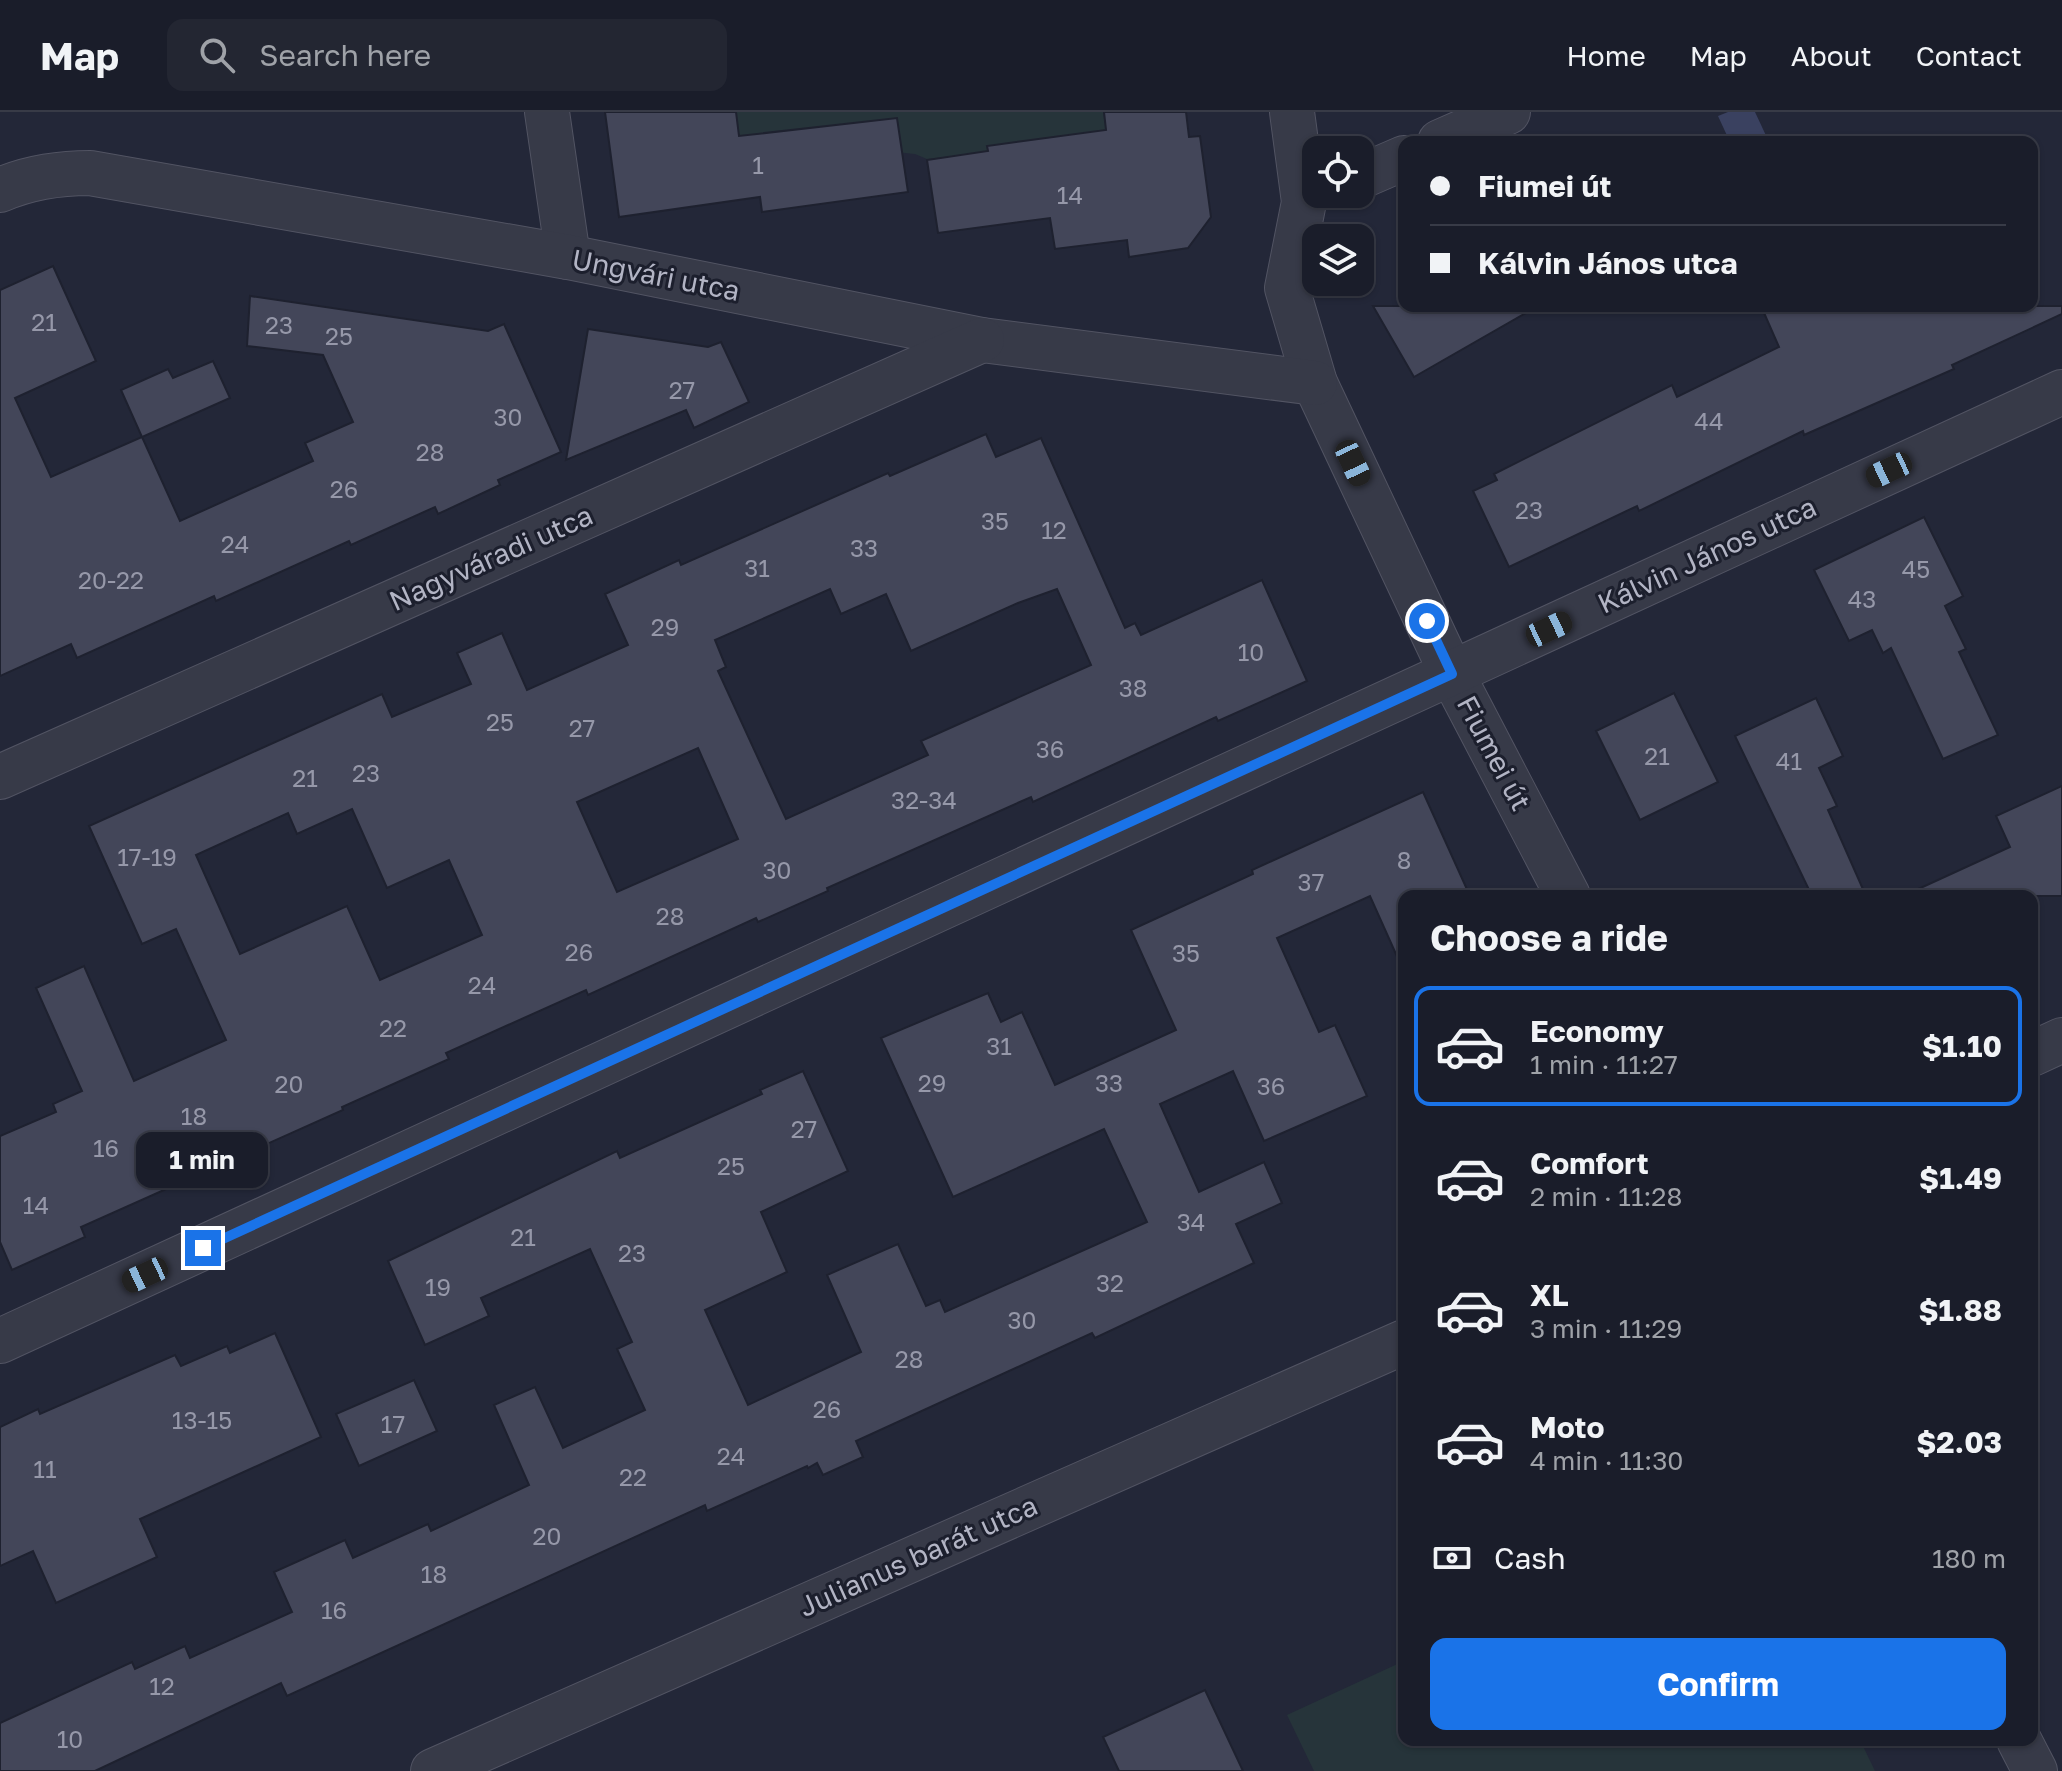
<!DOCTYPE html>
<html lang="en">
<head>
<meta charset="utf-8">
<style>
	:root { --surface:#1a1d2a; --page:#232632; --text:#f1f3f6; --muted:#9fa2a8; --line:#383b47; --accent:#1a73e8 }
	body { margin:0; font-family:"Golos Text",sans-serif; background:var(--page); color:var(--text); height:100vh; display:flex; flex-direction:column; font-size:30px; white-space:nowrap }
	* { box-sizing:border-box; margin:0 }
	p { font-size:26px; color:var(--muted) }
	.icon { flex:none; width:44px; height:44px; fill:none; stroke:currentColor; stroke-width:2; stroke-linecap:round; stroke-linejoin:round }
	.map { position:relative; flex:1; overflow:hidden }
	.sheet { position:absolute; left:1398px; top:778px; width:640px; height:856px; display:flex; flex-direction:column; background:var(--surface); border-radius:16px; box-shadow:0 2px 6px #0004,0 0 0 2px var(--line) }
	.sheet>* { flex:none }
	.guide { position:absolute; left:1398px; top:24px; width:640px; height:176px; border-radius:16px; box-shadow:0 2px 6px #0004,0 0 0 2px var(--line); display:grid; align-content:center; height:176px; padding:0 32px; background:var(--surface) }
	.fabs { position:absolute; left:1302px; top:24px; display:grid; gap:16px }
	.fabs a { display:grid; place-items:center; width:72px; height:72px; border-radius:16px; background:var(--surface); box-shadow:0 2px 6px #0004,0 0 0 2px var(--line); font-size:40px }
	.end { position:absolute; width:36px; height:36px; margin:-18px; border:10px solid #1a73e8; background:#fff; box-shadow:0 0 0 4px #fff }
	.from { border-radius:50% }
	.bubble { position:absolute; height:56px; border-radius:16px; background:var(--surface); box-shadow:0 2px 6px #0004,0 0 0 2px var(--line); font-size:26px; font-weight:700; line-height:56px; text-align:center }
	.car { position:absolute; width:24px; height:48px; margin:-24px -12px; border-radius:10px; box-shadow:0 0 6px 2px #0007; background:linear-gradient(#222 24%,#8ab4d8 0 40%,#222 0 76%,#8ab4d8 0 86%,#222 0) }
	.guide b { display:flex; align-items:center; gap:28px; height:76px; font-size:30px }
	.guide b+b { border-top:2px solid var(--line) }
	.guide i { width:20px; height:20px; background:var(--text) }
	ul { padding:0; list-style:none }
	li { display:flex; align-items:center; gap:24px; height:120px; margin:0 16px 12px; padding:0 16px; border:4px solid transparent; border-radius:16px }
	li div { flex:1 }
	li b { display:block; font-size:30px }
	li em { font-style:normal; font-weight:700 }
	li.active { border-color:var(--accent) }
	li>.icon { width:72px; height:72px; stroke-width:1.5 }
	h2 { padding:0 32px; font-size:36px; line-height:96px }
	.pay { display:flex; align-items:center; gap:20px; height:88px; padding:0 32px; font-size:30px }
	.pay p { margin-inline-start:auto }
	.primary-button { display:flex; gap:16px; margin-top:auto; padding:16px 32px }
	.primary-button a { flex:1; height:92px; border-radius:16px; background:var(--accent); color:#fff; font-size:32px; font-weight:700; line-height:92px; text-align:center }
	header { display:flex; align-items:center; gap:48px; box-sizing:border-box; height:112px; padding:0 40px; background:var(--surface); border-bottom:2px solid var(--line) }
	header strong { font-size:38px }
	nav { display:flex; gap:44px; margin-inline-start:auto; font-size:28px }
	.search { width:560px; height:72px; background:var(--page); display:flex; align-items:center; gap:20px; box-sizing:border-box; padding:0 28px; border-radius:16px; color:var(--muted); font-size:30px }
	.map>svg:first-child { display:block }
	.green { fill:#26343a }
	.water { fill:#3a4160 }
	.building { fill:#434659; stroke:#1e212f; stroke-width:2; fill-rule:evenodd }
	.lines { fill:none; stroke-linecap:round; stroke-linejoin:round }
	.minor-casing { stroke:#525463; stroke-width:46 }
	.minor { stroke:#373a48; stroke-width:44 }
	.route { stroke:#1a73e8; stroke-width:10 }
	.labels { text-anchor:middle; stroke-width:6; stroke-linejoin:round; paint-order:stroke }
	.number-label { font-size:24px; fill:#9698a9 }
	.street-label { font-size:28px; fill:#b2b4c4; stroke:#1c1f2d }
</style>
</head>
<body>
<header>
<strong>Map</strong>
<div class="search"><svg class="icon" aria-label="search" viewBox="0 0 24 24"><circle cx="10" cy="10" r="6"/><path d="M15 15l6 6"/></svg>Search here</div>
<nav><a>Home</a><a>Map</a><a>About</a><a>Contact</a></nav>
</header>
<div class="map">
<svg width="2062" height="1659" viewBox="0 0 2062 1659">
	<rect width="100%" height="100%" fill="#232738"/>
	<g class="green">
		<path d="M736,0H1103L1107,26L987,34L989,49L969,42L927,47L915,42L739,24Z"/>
		<path d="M1404,1549V1628H1860L1875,1659H1314L1287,1603Z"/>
	</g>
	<path class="water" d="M1728,0H1755L1769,30H1730L1718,4Z"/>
	<g class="building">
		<path d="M605,0H736L739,24L897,6L908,80L762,100L760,85L619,105Z"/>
		<path d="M1104,0H1186L1189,25L1200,24L1211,105L1188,136L1129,145L1127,128L1055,137L1050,106L938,121L927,48L988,39L987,34L1106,18Z"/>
		<path d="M53,154L96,249L15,286L51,365L142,325L121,278L168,257L173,266L213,249L230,286L142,325L180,409L313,349L305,331L353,310L323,243L247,234L250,184L488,219L504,212L561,340L498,368L500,373L438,402L435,395L351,433L349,429L216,489L214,484L77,546L71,532L0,564V178Z"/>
		<path d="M1373,194H1538L1414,265Z"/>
		<path d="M1761,194H2062V202L1952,253L1954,257L1804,323L1803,319L1639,399L1637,394L1509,455L1473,379L1497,368L1494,362L1672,273L1677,285L1779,235Z"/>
		<path d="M588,217L708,235L721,230L749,290L694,316L686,298L566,348Z"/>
		<path d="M986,322L996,345L1041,326L1125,516L1135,511L1141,523L1262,468L1307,569L1218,609L1216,605L1033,690L1031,685L827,776L828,779L758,810L756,806L588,883L586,878L446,941L449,947L342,995L343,998L81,1115L85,1125L12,1158L0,1130V1024L56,1000L53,992L82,979L36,876L84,854L134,969L226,928L176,817L142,832L89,714L382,582L392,605L471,572L457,541L502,521L527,578L628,533L605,482L679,448L681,453L888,361L890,364ZM830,477L841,502L886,482L911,539L1018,491L1057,477L1091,553L921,629L928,643L786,707L718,559L726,555L715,528ZM698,636L738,727L617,780L577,690ZM352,697L387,776L449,748L482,823L380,868L347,794L240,842L196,743L288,701L297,722Z"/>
		<path d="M1924,405L1963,484L1945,494L1966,537L1959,540L1998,623L1943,647L1891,536L1883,541L1872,518L1849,529L1814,458Z"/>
		<path d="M1674,581L1718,670L1640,708L1596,619Z"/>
		<path d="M1816,586L1843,644L1819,656L1837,694L1828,698L1866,784H1812L1735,624Z"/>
		<path d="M2062,674V784H1903L2010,735L1996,704Z"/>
		<path d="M1423,680L1470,784H1404V860L1370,784L1277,826L1319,920L1335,913L1367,984L1264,1029L1233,959L1160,992L1199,1080L1264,1050L1282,1091L1236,1112L1254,1151L1095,1226L1092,1221L856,1329L863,1345L823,1363L817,1351L808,1356L807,1354L707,1399L705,1393L287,1584L281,1571L95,1659H0V1611L132,1550L135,1557L185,1534L190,1546L292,1500L274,1460L345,1428L353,1446L428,1412L431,1419L529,1373L494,1293L535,1275L563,1336L645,1298L617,1237L632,1230L590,1137L481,1186L489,1204L425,1233L388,1149L617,1039L620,1046L762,982L760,978L803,959L848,1059L761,1100L787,1160L705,1198L748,1293L861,1240L827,1163L898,1132L926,1194L940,1188L945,1200L1147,1110L1104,1017L953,1085L881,926L988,881L1001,910L1022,900L1055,973L1176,918L1131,818L1253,762L1252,758Z"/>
		<path d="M275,1221L321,1325L140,1407L157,1445L56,1491L33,1439L0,1454V1315L38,1297L40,1302L175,1243L181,1254L227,1234L230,1241Z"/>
		<path d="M414,1268L437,1319L359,1354L336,1302Z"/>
		<path d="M1205,1578L1243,1659H1119L1103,1625Z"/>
	</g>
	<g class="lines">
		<defs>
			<g id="minor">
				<path d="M547,0L568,145"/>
				<path d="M1292,0L1304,90L1287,176L1315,271L1452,562L1568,784"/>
				<path d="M1440,30L1508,0"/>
				<path d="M1360,65L1404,46"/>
				<path d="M0,78C30,65 58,61 90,61L568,145L982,228L1315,271"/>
				<path d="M0,665L982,228"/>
				<path d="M2032,942L2062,928"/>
				<path d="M0,1229L2062,280"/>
				<path d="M2019,1628L2035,1659"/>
				<path d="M433,1659L1404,1230"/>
			</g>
		</defs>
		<use href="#minor" class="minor-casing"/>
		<use href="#minor" class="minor"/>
	</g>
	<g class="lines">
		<path class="route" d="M203,1136L1452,562L1427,509"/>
	</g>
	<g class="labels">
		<g class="number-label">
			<text x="758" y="62">1</text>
			<text x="1070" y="92">14</text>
			<text x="44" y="219">21</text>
			<text x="279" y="222">23</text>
			<text x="339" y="233">25</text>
			<text x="682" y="287">27</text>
			<text x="508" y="314">30</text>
			<text x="1709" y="318">44</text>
			<text x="430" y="349">28</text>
			<text x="344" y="386">26</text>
			<text x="1529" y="407">23</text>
			<text x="995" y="418">35</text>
			<text x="1054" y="427">12</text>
			<text x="235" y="441">24</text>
			<text x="864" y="445">33</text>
			<text x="757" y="465">31</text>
			<text x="1916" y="466">45</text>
			<text x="111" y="477">20-22</text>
			<text x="1862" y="496">43</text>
			<text x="665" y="524">29</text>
			<text x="1251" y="549">10</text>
			<text x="1133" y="585">38</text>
			<text x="500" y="619">25</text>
			<text x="582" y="625">27</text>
			<text x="1050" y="646">36</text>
			<text x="1657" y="653">21</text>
			<text x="1789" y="658">41</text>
			<text x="366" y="670">23</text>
			<text x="305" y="675">21</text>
			<text x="924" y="697">32-34</text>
			<text x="147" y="754">17-19</text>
			<text x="1404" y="757">8</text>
			<text x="777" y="767">30</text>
			<text x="1311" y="779">37</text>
			<text x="670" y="813">28</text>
			<text x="579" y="849">26</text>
			<text x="1186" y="850">35</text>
			<text x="482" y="882">24</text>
			<text x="393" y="925">22</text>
			<text x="999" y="943">31</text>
			<text x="932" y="980">29</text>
			<text x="1109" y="980">33</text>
			<text x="289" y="981">20</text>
			<text x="1271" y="983">36</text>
			<text x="194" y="1013">18</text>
			<text x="804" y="1026">27</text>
			<text x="106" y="1045">16</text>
			<text x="731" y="1063">25</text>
			<text x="36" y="1102">14</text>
			<text x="1191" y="1119">34</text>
			<text x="523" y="1134">21</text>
			<text x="632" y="1150">23</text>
			<text x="1110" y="1180">32</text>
			<text x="438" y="1184">19</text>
			<text x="1022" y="1217">30</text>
			<text x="909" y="1256">28</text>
			<text x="827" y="1306">26</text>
			<text x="202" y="1317">13-15</text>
			<text x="393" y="1321">17</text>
			<text x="731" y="1353">24</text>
			<text x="45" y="1366">11</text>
			<text x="633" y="1374">22</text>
			<text x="547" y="1433">20</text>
			<text x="434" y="1471">18</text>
			<text x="334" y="1507">16</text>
			<text x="162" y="1583">12</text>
			<text x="70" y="1636">10</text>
		</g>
		<g class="street-label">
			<text transform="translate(656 163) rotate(11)" y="10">Ungvári utca</text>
			<text transform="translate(1707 443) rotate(-25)" y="10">Kálvin János utca</text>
			<text transform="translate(491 446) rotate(-24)" y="10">Nagyváradi utca</text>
			<text transform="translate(1494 641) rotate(62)" y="10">Fiumei út</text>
			<text transform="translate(918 1444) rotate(-24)" y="10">Julianus barát utca</text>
		</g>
	</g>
</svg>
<div class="fabs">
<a><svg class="icon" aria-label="locate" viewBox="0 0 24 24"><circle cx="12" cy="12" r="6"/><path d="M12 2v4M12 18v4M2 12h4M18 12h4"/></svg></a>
<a><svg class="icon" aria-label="layers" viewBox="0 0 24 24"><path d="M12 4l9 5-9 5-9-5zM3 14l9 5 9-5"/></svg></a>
</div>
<i class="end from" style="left:1427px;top:509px"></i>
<i class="end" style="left:203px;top:1136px"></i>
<div class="bubble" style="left:136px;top:1020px;width:132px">1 min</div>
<i class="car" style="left:1353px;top:351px;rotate:155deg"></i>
<i class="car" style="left:1889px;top:358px;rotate:245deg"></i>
<i class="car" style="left:1549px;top:517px;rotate:65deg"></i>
<i class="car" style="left:145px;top:1163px;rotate:245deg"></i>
<div class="guide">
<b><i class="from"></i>Fiumei út</b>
<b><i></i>Kálvin János utca</b>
</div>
<section class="sheet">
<h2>Choose a ride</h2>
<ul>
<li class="active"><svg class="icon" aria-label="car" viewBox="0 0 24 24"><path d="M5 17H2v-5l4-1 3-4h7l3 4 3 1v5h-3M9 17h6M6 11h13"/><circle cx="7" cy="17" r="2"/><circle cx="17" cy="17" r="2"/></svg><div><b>Economy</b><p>1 min · 11:27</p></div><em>$1.10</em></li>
<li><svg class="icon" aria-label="car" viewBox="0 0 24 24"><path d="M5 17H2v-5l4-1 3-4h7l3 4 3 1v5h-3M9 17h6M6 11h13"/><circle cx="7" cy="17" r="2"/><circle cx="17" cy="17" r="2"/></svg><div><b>Comfort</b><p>2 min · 11:28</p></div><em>$1.49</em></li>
<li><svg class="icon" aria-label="car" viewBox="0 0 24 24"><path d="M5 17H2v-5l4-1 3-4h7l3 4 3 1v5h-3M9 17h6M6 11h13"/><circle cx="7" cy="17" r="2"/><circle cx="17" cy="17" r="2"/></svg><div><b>XL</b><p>3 min · 11:29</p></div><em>$1.88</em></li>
<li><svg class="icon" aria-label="car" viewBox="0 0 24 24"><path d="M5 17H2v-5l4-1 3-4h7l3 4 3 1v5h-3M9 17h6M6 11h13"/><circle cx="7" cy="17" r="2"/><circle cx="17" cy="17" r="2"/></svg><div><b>Moto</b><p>4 min · 11:30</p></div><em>$2.03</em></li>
</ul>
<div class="pay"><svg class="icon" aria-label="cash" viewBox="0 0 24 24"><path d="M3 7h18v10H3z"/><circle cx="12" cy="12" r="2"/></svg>Cash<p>180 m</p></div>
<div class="primary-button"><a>Confirm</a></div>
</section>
</div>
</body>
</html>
